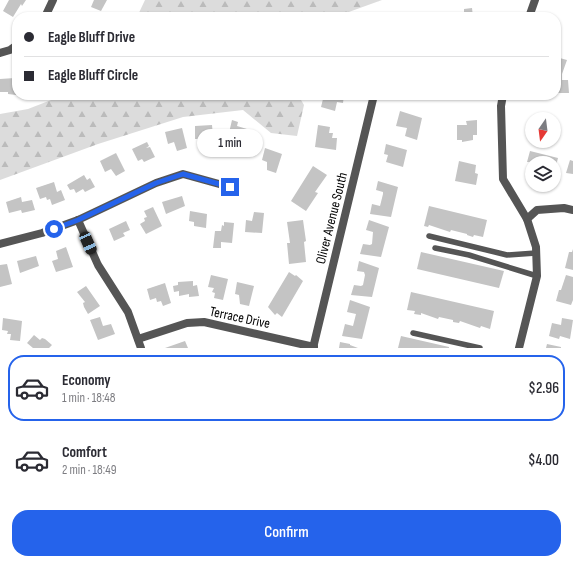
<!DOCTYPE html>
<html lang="en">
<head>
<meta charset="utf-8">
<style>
	:root { --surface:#fff; --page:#f2f2f3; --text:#2b2b33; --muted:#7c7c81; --line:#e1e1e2; --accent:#2563eb }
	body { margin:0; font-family:"Sofia Sans Condensed",sans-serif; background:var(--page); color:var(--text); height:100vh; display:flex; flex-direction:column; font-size:15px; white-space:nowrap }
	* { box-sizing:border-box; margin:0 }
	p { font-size:13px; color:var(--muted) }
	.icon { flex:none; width:22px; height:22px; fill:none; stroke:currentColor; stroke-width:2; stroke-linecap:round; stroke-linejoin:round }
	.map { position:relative; height:348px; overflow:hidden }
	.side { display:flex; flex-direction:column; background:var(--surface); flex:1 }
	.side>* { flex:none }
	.top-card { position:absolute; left:12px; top:12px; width:549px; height:88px; border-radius:16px; box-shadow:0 1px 3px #0004; display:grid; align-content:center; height:88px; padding:0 12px; background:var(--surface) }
	.needle { width:26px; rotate:194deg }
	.controls { position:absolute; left:525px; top:112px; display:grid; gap:8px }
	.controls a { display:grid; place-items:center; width:36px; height:36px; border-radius:50%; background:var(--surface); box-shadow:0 1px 3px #0004; font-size:20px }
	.end { position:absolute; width:18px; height:18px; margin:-9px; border:5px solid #2563eb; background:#fff; box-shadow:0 0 0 2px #fff }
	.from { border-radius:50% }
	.bubble { position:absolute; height:28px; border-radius:14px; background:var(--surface); box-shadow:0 1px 3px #0004; font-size:13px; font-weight:600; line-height:28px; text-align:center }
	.car { position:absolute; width:12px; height:24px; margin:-12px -6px; border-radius:5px; box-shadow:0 0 3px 1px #0007; background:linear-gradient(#222 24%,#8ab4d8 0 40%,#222 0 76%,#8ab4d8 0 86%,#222 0) }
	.top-card b { display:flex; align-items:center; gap:14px; height:38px; font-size:15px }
	.top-card b+b { border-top:1px solid var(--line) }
	.top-card i { width:10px; height:10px; background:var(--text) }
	ul { padding:7px 0 0; list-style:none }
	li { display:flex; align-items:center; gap:12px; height:66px; margin:0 8px 6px; padding:0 4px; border:2px solid transparent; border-radius:16px }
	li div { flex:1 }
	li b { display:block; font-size:15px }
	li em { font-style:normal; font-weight:600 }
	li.selected { border-color:var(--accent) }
	li>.icon { width:36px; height:36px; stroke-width:1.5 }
	.button { display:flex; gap:8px; margin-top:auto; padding:8px 12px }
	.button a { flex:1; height:46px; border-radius:16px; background:var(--accent); color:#fff; font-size:16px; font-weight:600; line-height:46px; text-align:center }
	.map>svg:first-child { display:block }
	.forest { fill:url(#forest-firs) }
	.building { fill:#c4c4c4 }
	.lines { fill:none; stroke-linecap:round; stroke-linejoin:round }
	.service { stroke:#555; stroke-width:5.5 }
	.minor { stroke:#555; stroke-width:8 }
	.route { stroke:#2563eb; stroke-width:5 }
	.labels { text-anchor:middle; stroke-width:3; stroke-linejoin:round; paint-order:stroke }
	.street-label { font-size:14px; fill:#000; stroke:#fff }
</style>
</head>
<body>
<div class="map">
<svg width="573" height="348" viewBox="0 0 573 348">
	<defs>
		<pattern id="forest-firs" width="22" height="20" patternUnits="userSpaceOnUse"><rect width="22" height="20" fill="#dcdcdc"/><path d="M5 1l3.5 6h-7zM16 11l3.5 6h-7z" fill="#bbb"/></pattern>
	</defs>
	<rect width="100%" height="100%" fill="#fff"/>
	<g class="forest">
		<path d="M145,0H382L346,13L341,17H137Z"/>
		<path d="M64,95H298L304,105L297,136L271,133L243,110L183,117L98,144L0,180V114L28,109Z"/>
	</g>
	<g class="building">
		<path d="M9,0H26L22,6L21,4L13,17L3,11Z"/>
		<path d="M94,0H107L101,11L91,7Z"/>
		<path d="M472,8L473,17H461L464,16V9Z"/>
		<path d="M387,12L405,17H386Z"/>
		<path d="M556,57L567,60L562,74V80H568L569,93H556Z"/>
		<path d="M17,74L16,95L8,94V92H0V79L15,78L14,76Z"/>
		<path d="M324,95H344L343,103L337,102L335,111L321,107Z"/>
		<path d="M400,111L422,118L417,140L405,136L407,128L396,126Z"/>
		<path d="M232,120L238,122L237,126L247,129L242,150L233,147L234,138L228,137Z"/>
		<path d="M477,120V135H473V140L462,142V140H457V125H467L466,121Z"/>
		<path d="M212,125L213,136H217V146L204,147V143H200V139H195V126Z"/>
		<path d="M318,125L330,127L329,133H333L332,138H337L336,150L315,147Z"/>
		<path d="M182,128L187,148L177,151L174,142L168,144L165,132Z"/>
		<path d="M147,142L149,146L146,148L150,147L155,157L144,162L142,159L138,161L132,149Z"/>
		<path d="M386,144L407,150L403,167L386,162L388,155L384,154Z"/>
		<path d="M265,148L282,154L276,173L267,170V162L262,160Z"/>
		<path d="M530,151L558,158L555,170L554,163L527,162Z"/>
		<path d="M116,153L125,171L116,176L111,169L105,172L100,161Z"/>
		<path d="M570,160L573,161V174L566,173Z"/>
		<path d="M459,161L476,165L475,173L478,174L476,185L455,181Z"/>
		<path d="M313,166L327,175L315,192L318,193L306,211L291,201Z"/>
		<path d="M84,175L87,180L90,178L95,187L85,192L83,189L76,193L74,189L70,190L67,185Z"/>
		<path d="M378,181L398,187L391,217L370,214L372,204L380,206L383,194V192L376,190Z"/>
		<path d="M54,182L57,192L61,190L65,200L52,205L50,199L47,200L46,197L40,199L36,188Z"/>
		<path d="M182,196L185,206L166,214L162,202Z"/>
		<path d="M21,197L22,202L32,200L35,210L22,213L21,210L9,213L6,202Z"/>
		<path d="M429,206L487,220L483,237L474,235L473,237L467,235V234L451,230L450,232L429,225L428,227L424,226Z"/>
		<path d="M153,207L162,226L146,234L140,224L145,221L144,218L147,217L144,211Z"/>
		<path d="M190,211L207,214L206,228L194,226V222L189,221Z"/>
		<path d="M254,212L264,213L262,233L245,232L246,220L252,221Z"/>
		<path d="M303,220L306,241L304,242L306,262L289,264L287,243H290L287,222Z"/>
		<path d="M369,220L389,227L381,257L360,254L363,244L370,245L372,244L373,232L366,230Z"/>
		<path d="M126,221L130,230L123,233L125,236L114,241L109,229Z"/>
		<path d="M224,222L234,223L232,243L221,242V248H213L215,231H221L222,225L224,226Z"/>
		<path d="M66,247L73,267L56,272L52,261L58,259L56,251Z"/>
		<path d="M573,249V270L565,268L569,252H572Z"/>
		<path d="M421,252L504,271L499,288L417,269Z"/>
		<path d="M36,256L39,266L20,273L17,261Z"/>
		<path d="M359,261L379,268L372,297L351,295L354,285L361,286L363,285L365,275L364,272L357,271Z"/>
		<path d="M7,264L12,284L0,287V265Z"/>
		<path d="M289,272L295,276L296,275L303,281L282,317L277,313L275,315L268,307Z"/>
		<path d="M211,275L228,279L223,300L214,298L215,293L212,292L214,288L208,287Z"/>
		<path d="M566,275L573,277V300L571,305L556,301L559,290H561Z"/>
		<path d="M193,281V286L197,285L199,296L189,297V294L179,296V291L174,292L173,286L178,285V282Z"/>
		<path d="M237,282L254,286L249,306L240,304L239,295L235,294Z"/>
		<path d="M165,283L171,303L163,306L161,301L157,302L156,298L150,300L147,289Z"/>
		<path d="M86,286L100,306L88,314L84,307L83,303L85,302L77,292Z"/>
		<path d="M411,292L494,311L490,329L481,326L480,328L460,321L459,323L453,322V320L439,317L438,319L421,313V315L414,314L415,311L407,310Z"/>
		<path d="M350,300L370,307L362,339L342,336L345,324L353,326L356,314L347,312Z"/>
		<path d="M100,317L103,326L111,324L115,334L98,340L90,320Z"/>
		<path d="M3,318L22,321L20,341L10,340L11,334H7L8,331L2,330Z"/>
		<path d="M562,318L573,320L570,339L560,336L559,339L549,336L552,323L561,325Z"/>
		<path d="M34,335L40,340L42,338L45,339L52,345L49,348H33L27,343Z"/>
		<path d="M401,336L449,347V348H398Z"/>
		<path d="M185,341L188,348H165Z"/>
		<path d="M340,342L350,344V345L358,348H339Z"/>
		<path d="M547,344L561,347V348H546Z"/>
	</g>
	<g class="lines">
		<g class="service">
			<path d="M429,236L507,255L536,253"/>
			<path d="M435,248L469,255L537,276"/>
			<path d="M413,333L480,348"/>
		</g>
		<g class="minor">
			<path d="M45,17L53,0"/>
			<path d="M529,17L535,0"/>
			<path d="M0,53L10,50L17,45"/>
			<path d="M503,95L501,106L503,179L527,219L536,247L537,276L519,348"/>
			<path d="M527,219L537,210L564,208L573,210"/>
			<path d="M78,220L98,265L128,312L141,348"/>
			<path d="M0,244L42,233L78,220L156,183L183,174L230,187"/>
			<path d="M138,339L187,323L204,322L314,347"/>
			<path d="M313,348L374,95"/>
		</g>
	</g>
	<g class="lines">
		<path class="route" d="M54,229L78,220L156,183L183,174L230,187"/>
	</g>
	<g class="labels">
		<g class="street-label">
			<text transform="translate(331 218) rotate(-76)" y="5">Oliver Avenue South</text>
			<text transform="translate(240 317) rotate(12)" y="5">Terrace Drive</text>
		</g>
	</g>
</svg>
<div class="controls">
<a><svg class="needle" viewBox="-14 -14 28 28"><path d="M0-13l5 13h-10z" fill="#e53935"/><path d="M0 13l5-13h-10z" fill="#7c7c81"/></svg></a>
<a><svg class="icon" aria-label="layers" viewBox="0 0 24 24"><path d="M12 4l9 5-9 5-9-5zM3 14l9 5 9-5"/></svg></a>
</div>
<i class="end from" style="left:54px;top:229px"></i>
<i class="end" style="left:230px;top:187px"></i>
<div class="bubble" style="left:197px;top:129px;width:66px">1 min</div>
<i class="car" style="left:88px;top:243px;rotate:156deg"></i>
<div class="top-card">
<b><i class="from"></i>Eagle Bluff Drive</b>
<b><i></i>Eagle Bluff Circle</b>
</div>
</div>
<section class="side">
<ul>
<li class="selected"><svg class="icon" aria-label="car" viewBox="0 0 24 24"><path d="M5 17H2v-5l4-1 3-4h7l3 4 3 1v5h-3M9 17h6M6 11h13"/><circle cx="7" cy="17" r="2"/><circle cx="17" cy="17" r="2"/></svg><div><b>Economy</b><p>1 min · 18:48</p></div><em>$2.96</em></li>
<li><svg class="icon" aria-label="car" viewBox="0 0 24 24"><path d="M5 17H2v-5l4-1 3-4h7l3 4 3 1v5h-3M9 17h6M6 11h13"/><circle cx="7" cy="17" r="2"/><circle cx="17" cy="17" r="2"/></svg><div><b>Comfort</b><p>2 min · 18:49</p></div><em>$4.00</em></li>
</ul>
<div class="button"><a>Confirm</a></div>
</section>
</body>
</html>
